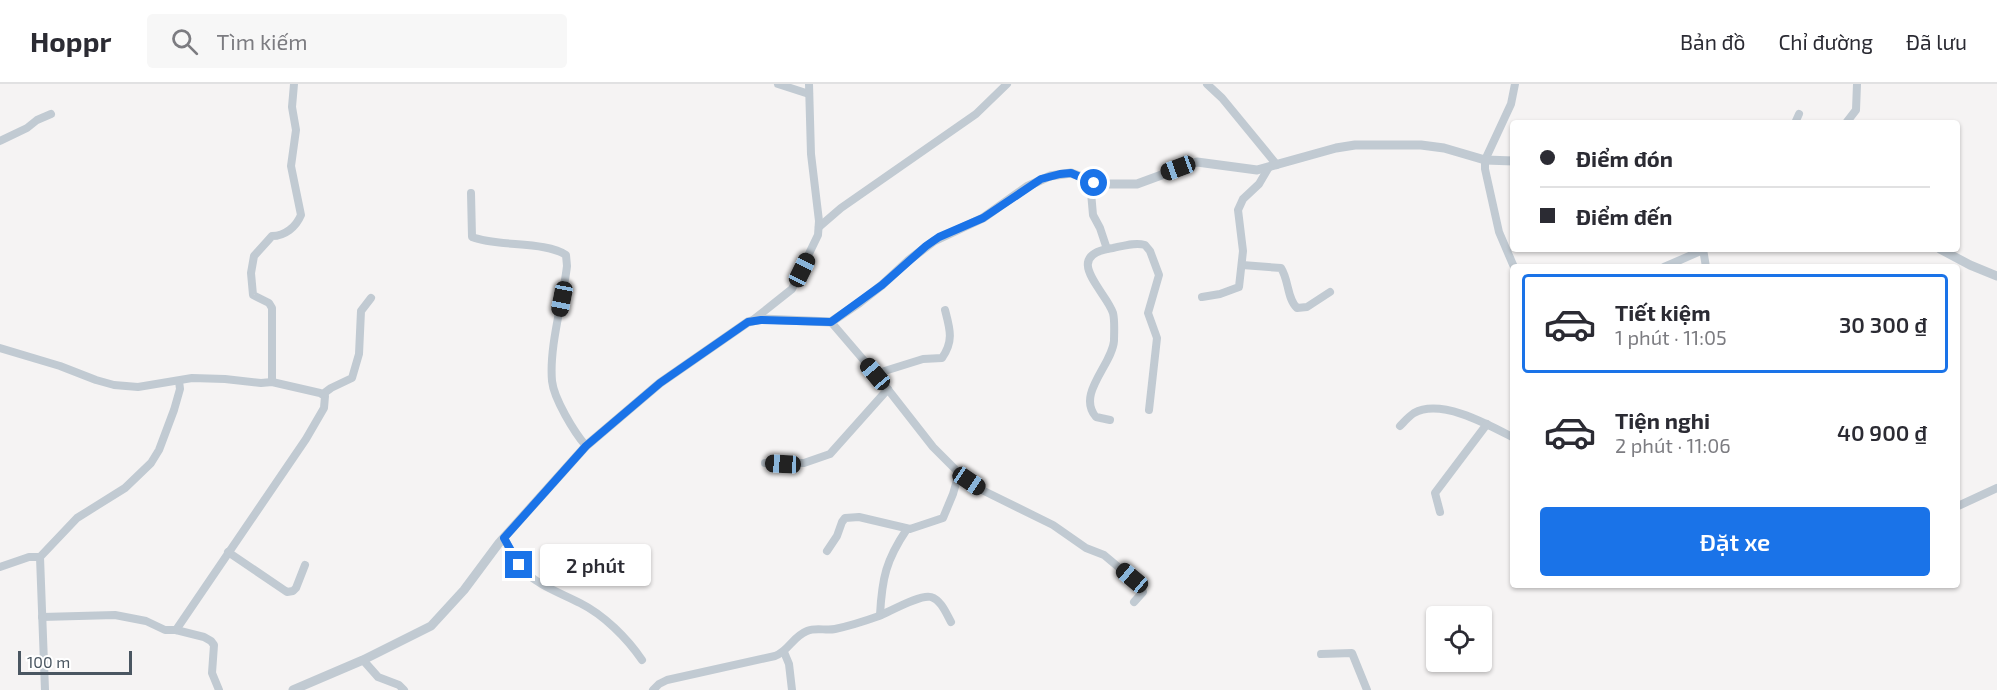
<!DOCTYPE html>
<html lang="vi">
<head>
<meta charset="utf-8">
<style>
	:root { --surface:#fff; --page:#f7f7f7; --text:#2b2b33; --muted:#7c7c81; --line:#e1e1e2; --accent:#1a73e8 }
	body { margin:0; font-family:"Exo 2",sans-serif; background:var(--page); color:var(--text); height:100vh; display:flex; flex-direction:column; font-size:22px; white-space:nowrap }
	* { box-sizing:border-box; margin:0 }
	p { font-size:20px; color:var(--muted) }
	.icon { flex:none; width:33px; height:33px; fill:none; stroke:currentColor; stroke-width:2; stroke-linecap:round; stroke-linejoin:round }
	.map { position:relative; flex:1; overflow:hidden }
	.drawer { position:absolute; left:1510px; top:180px; width:450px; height:324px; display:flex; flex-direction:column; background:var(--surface); border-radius:6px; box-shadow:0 2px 4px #0004 }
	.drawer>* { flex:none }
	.banner { position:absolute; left:1510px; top:36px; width:450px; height:132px; border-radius:6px; box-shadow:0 2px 4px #0004; display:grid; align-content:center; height:132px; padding:0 30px; background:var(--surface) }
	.tools { position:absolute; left:1426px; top:522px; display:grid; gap:12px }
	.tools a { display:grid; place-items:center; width:66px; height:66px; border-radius:6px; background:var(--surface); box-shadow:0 2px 4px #0004; font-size:30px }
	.scale { position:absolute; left:18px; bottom:15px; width:114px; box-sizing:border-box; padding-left:6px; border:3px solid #4a5661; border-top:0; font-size:16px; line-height:21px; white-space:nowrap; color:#4a5661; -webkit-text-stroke:4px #fff; paint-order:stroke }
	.end { position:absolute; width:27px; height:27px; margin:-14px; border:8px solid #1a73e8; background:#fff; box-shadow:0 0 0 3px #fff }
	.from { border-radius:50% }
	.bubble { position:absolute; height:42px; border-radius:6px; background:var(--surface); box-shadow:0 2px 4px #0004; font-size:20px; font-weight:600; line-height:42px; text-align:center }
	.car { position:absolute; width:18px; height:36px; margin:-18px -9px; border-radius:8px; box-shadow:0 0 4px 2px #0007; background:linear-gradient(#222 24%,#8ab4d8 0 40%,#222 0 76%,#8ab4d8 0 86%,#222 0) }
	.banner b { display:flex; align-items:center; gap:21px; height:57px; font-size:22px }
	.banner b+b { border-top:2px solid var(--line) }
	.banner i { width:15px; height:15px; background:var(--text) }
	ul { padding:10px 0 0; list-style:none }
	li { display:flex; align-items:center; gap:18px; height:99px; margin:0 12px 9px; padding:0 18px; border:3px solid transparent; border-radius:6px }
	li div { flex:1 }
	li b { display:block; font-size:22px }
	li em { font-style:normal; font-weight:600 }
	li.active { border-color:var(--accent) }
	li>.icon { width:54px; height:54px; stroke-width:1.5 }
	.cta { display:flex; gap:12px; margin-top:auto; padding:12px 30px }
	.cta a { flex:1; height:69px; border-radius:6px; background:var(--accent); color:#fff; font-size:24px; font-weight:600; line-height:69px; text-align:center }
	header { display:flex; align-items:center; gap:36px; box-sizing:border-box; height:84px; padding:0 30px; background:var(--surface); border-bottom:2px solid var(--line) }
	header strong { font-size:28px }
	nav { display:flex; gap:33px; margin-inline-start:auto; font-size:21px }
	.search { width:420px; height:54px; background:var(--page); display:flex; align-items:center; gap:15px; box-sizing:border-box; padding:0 21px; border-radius:6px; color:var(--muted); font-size:22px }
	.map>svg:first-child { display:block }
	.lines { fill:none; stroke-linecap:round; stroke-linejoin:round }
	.minor { stroke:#c1cad2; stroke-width:8 }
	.tertiary { stroke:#c1cad2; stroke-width:9 }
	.route { stroke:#1a73e8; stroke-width:8 }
</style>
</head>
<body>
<header>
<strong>Hoppr</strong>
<div class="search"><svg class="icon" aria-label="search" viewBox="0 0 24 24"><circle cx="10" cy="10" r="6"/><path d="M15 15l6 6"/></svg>Tìm kiếm</div>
<nav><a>Bản đồ</a><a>Chỉ đường</a><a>Đã lưu</a></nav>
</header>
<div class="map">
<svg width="1997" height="606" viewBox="0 0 1997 606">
	<rect width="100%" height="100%" fill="#f5f3f3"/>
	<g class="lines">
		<g class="minor">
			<path d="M778,0L809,10"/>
			<path d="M1207,0L1222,14L1277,81"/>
			<path d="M1795,39L1799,30"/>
			<path d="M1846,39L1856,26L1857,0"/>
			<path d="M0,57L27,44L37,36L51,30"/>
			<path d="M1090,97L1093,131L1100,144L1107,165"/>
			<path d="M471,109L472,153C497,163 546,157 566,171L567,182C563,217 549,262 552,297C554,315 574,348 586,362"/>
			<path d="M819,143L841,124L976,30L1007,0"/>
			<path d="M1703,165L1706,183"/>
			<path d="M1242,181L1281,184C1289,196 1287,215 1297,224L1307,223L1330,208"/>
			<path d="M1514,183L1499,148L1485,85V76L1511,20L1515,0"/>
			<path d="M1664,183L1703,166"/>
			<path d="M1202,213L1220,210L1239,203L1243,167L1238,126L1243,115L1259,100L1269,83"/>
			<path d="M753,236L792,205L818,151L819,137L811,70L809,0"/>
			<path d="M831,238L879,294L933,363L959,389L984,407L1053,441L1086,464L1104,471L1141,502L1143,508L1134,518"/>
			<path d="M0,264L60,282L96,296L114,301L138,303L192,294L225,295L261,299L272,298L320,309L325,312L324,324L306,355L176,546"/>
			<path d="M875,290L923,275L942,274C954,257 950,245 945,226"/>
			<path d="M272,298V224L269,219L253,211L251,189L254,172L272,152C285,152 296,143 301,131L291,82L296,46L292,23L294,0"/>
			<path d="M323,310L331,304L352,294L359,270L361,227L371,214"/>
			<path d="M1110,336L1096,333C1076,310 1112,281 1114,257C1114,249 1115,237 1113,229C1106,207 1060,171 1113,164C1123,162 1135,158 1145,161L1150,167L1159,191L1148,229L1157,254L1149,326"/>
			<path d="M1400,342C1404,338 1408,333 1414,329C1441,314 1489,341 1514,354"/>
			<path d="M765,379H804L830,370L888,305"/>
			<path d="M1958,422L1997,404"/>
			<path d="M1440,428L1435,409L1487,340"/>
			<path d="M504,454C510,465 515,477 523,486C539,502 561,509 580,519C604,531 627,554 642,576"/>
			<path d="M827,467L837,452L842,438L845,434L859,433L910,445L943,434L953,410L959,389"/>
			<path d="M228,468L287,508L293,507L296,504L305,481"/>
			<path d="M0,483L29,473H40"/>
			<path d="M880,531C882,494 886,476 907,445"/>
			<path d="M42,533L115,531L146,537L165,546H176L204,553L211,557L214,561L212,589L219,606"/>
			<path d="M784,568L789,580L792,606"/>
			<path d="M1321,570L1352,569L1367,606"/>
			<path d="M363,576L378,593L399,601L404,606"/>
			<path d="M45,606L40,473L77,434L125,404L151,379L159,366L174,326L180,305L179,297"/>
			<path d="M653,606L659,600L667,596L775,572C789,567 792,553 807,547C816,543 826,547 835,545C849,542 865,537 879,532C891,527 920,510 931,513C941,516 946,529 951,538"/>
		</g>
		<g class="tertiary">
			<path d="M1940,165L1970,181L1997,192"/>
			<path d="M293,606L363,576L431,542L464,506L499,459L586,362L660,299L748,238L761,235L831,238L859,219L882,201L909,176L934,157L983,134L1028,102L1050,92L1071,89L1101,100H1137L1197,78L1257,86L1336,64L1355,61H1421L1444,64L1485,76L1514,77"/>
		</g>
	</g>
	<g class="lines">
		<path class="route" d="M519,481L504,454L586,362L660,299L748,238L761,236L831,238L882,201L926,162L939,153L983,134L1041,95L1060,90L1071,89L1094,99"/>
	</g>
</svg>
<div class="tools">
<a><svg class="icon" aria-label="locate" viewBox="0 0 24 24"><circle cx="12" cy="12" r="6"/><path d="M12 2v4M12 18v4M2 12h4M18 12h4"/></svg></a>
</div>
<div class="scale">100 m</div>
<i class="end from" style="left:1094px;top:99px"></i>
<i class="end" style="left:519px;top:481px"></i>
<div class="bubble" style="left:540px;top:460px;width:111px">2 phút</div>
<i class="car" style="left:1178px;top:84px;rotate:250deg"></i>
<i class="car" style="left:802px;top:186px;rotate:26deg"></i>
<i class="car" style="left:562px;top:215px;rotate:191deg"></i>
<i class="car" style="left:875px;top:290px;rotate:320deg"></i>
<i class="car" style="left:783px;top:380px;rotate:273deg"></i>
<i class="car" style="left:969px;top:397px;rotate:124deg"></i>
<i class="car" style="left:1132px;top:494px;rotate:310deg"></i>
<div class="banner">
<b><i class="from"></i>Điểm đón</b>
<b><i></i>Điểm đến</b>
</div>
<section class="drawer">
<ul>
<li class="active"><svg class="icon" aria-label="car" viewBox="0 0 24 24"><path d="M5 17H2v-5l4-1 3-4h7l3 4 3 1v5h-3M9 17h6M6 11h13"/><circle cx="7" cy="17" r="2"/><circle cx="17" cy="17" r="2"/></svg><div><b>Tiết kiệm</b><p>1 phút · 11:05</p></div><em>30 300 ₫</em></li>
<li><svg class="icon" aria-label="car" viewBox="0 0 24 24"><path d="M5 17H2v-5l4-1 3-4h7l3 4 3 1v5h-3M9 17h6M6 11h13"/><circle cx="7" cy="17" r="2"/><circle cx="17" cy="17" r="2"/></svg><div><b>Tiện nghi</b><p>2 phút · 11:06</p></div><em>40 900 ₫</em></li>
</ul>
<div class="cta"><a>Đặt xe</a></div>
</section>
</div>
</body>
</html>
